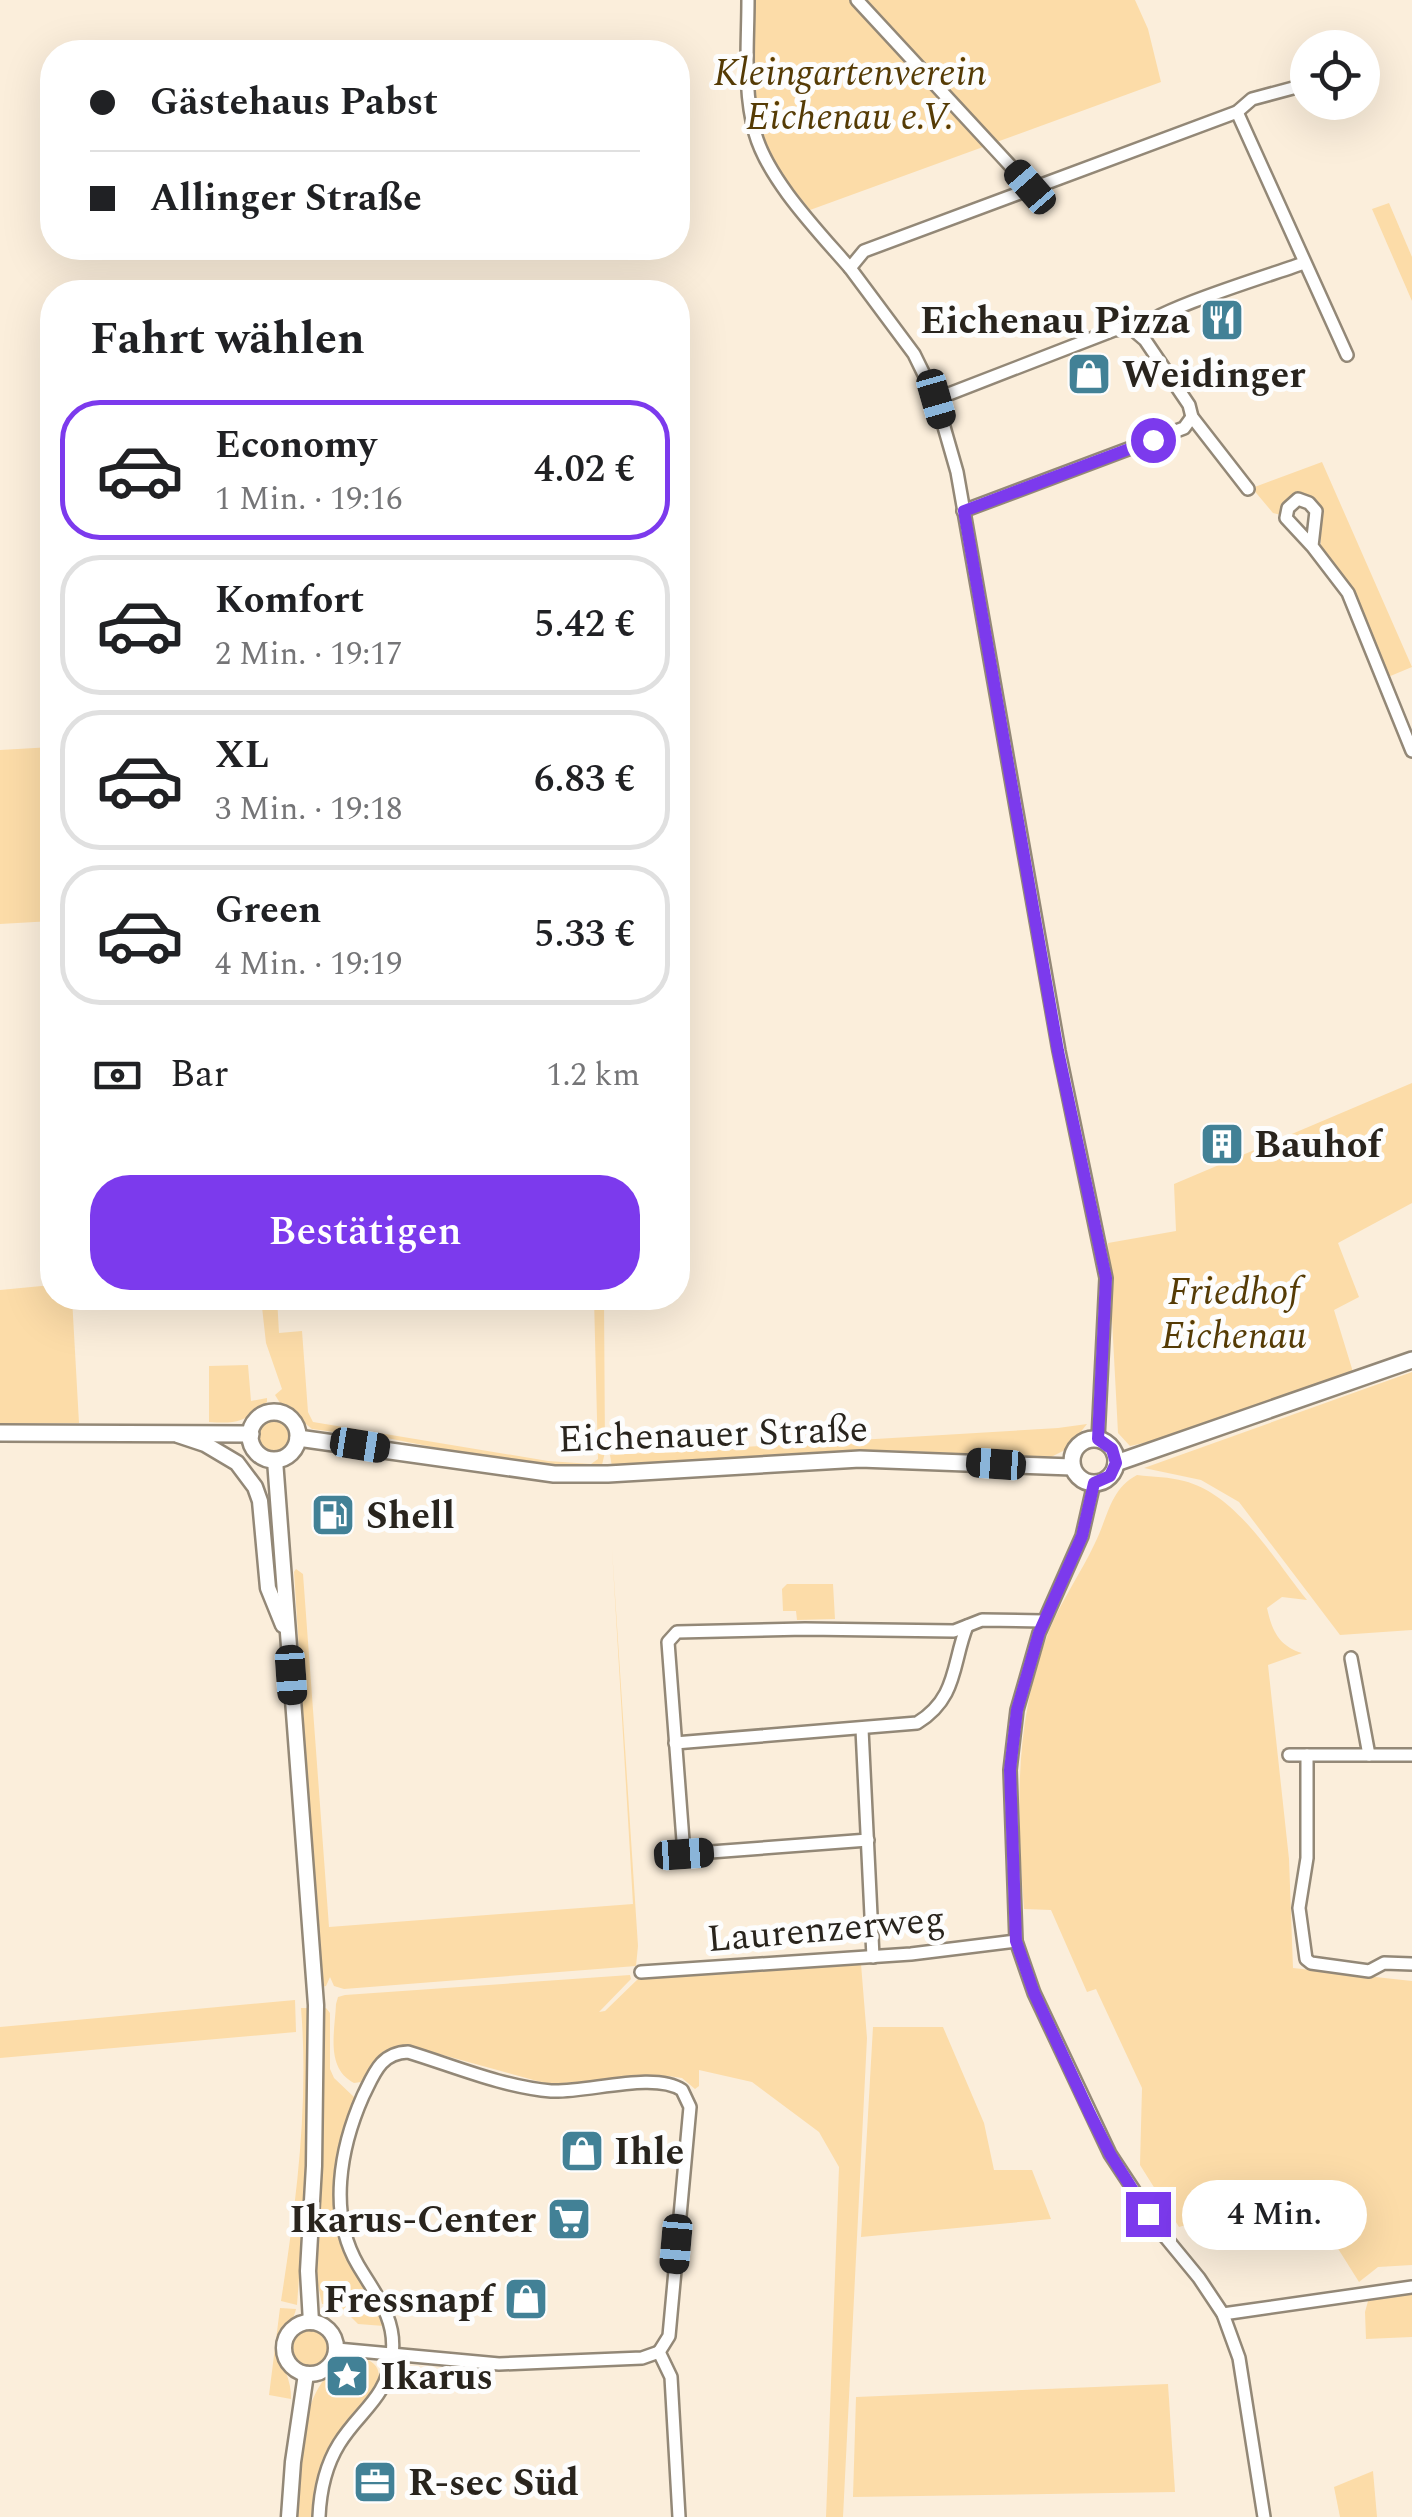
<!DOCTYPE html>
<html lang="de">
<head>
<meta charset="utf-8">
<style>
	:root { --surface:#fff; --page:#f6f6f6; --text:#202124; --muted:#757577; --line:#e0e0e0; --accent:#7c3aed }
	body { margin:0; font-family:Spectral,serif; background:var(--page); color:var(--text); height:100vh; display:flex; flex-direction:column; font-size:38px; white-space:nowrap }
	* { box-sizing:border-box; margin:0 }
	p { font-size:32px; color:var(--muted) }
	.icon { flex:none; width:55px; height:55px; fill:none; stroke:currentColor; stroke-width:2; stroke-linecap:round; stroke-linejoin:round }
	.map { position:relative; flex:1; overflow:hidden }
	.details { position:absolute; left:40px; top:280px; width:650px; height:1030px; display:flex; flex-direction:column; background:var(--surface); border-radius:40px; box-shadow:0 10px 40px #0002 }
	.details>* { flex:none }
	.top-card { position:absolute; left:40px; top:40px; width:650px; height:220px; border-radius:40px; box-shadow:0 10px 40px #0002; display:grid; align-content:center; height:220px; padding:0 50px; background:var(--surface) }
	.fabs { position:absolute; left:1290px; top:30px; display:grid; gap:20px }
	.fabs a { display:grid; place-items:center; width:90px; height:90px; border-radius:50%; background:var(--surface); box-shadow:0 10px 40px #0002; font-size:50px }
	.end { position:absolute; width:45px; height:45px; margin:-22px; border:12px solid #7c3aed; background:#fff; box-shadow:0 0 0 5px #fff }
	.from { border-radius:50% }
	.bubble { position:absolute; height:70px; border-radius:35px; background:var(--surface); box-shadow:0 10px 40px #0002; font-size:32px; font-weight:600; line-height:70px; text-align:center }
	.car { position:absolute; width:30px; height:60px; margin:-30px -15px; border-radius:12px; box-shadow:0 0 8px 2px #0007; background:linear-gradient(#222 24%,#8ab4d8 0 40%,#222 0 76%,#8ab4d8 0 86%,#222 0) }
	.top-card b { display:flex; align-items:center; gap:35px; height:95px; font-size:38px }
	.top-card b+b { border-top:2px solid var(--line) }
	.top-card i { width:25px; height:25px; background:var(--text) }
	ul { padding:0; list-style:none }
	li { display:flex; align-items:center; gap:30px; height:140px; margin:0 20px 15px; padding:0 30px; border:5px solid var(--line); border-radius:40px }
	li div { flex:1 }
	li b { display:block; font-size:38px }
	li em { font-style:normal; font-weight:600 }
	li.current { border-color:var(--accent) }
	li>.icon { width:90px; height:90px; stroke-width:1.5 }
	h2 { padding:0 50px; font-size:45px; line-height:120px }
	.pay { display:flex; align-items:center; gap:25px; height:110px; padding:0 50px; font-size:38px }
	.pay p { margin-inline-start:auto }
	.action { display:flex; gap:20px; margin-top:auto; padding:20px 50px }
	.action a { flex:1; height:115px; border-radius:40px; background:var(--accent); color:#fff; font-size:40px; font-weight:600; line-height:115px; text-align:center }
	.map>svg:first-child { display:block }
	.green { fill:#fcdca8 }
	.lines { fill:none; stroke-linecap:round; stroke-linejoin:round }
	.minor-casing { stroke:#938877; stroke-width:16 }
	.tertiary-casing { stroke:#938877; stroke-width:19 }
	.secondary-casing { stroke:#938877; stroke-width:20 }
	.minor { stroke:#fff; stroke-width:11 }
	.tertiary { stroke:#fff; stroke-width:14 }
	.secondary { stroke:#fff; stroke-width:15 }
	.route { stroke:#7c3aed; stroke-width:12 }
	.labels { text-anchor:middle; stroke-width:10; stroke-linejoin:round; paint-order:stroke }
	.park-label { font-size:38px; font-style:italic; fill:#553b05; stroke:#fdfdfd }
	.poi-label { font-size:38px; font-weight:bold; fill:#29241d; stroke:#fdfdfd; text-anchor:start }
	.street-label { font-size:38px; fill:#29241d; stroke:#fdfdfd }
</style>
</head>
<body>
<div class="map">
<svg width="1412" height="2517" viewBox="0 0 1412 2517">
	<rect width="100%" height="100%" fill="#fbeedb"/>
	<g class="green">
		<path d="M753,0H1135L1148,29L1161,82L810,210C798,194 783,178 774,160C748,111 753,53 753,0Z"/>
		<path d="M1389,203L1412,257V301L1372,209Z"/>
		<path d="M1322,462L1412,667L1388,677C1375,643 1364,608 1343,578C1336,568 1324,559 1321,547C1319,532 1327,515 1317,502C1307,490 1293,492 1284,502L1281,515L1273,513L1252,488Z"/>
		<path d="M52,747V921L0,924V750Z"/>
		<path d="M1412,1083V1203L1338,1243L1359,1297L1334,1310L1353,1372L1189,1433L1130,1446L1118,1433L1108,1243L1176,1231L1174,1184Z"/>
		<path d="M52,1285V1298H72L79,1423H0V1290Z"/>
		<path d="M254,1298H277L279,1333L302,1331L308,1412L313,1422L548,1461L591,1464L598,1459L594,1298H604L605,1452L602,1465C567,1480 397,1438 350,1431L349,1434L312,1429L280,1403L275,1395L282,1389L266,1343L262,1307L255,1306Z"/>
		<path d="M248,1365L251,1401L267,1398V1402C244,1421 240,1424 209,1422V1366Z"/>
		<path d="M1412,1372V1630L1340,1635L1239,1502L1201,1480L1144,1468Z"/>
		<circle cx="274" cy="1436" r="19"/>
		<path d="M1087,1424L1067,1449L1051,1457L883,1450L767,1455L612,1467L610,1455L1058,1428Z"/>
		<path d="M1137,1475C1153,1477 1170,1477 1184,1481C1238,1495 1274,1560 1307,1600L1282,1597L1267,1608C1272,1631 1279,1646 1302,1653L1268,1665L1289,1859L1293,1968L1412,1981V2265L1378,2267L1359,2282L1303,2193L1179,2227L1140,2165L1142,2088L1096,1989L1087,1992L1051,1910L1024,1909C1017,1813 1013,1722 1049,1631C1061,1601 1081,1573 1095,1543C1108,1517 1110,1489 1137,1475Z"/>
		<path d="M612,1549L638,1946L636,1966L344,1989L334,1986L330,1977L326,1986L321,1987L294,1572L296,1569L303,1574L329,1927L633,1904Z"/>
		<path d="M787,1584H833L835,1619L797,1620L796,1611H783L782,1589Z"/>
		<path d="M861,1964L867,2038L843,2517H826L839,2167L819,2132L752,2082L699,2070V2086L695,2089L682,2078L668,2076L548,2084L410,2046C377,2046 378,2058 361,2082L354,2083C325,2068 335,2031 336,2004L338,1997L345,1995L630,1975L631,1979L599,2012L605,2011L641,1976Z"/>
		<path d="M295,2000L296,2032L0,2058V2027Z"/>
		<path d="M301,2008H309L305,2197L297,2305L281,2301C296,2204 309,2106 301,2008Z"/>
		<path d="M326,2008L330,2013V2069L334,2078L355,2098L338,2152L336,2220L344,2250L380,2310L384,2326L358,2324L339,2305L322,2304L316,2276L321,2009Z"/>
		<path d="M873,2027H943L984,2123L994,2170H1032L1051,2219L861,2237Z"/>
		<path d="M1400,2295H1412V2337L1366,2339L1365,2312L1368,2301Z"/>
		<path d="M280,2308L296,2309C293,2324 280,2333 281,2349C281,2366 292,2380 291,2399L269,2395Z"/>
		<circle cx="311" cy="2348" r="18"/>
		<path d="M364,2358C409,2375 339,2431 327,2454C318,2473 318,2496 315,2517H296C300,2466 296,2364 364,2358Z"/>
		<path d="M1168,2384L1175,2492L853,2497L856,2397Z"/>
		<path d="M1373,2471L1377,2517H1340L1334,2487Z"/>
	</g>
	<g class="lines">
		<defs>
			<g id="minor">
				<path d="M748,0C748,44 743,90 755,133C768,180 819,232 850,268"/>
				<path d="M857,0L1030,187"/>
				<path d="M1237,112L1347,355"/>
				<path d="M1136,331C1154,310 1271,275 1304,263"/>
				<path d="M936,399L1114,330L1131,328L1145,340L1189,405L1192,417L1248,489"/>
				<path d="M963,511L1184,428L1192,417"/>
				<path d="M1312,546L1316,511L1309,503L1298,499L1288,508L1286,518L1312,546L1348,593L1412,751"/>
				<path d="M1098,1439L1106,1278L1059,1051L957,472L936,399L914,354L850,268L864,251L1237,112L1252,99L1308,84"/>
				<path d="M1094,1483L1082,1536L1039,1633L1017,1710L1010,1770L1016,1941L1034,1993L1110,2154L1162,2233L1199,2278L1223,2314L1239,2358L1264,2517"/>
				<path d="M1351,1658L1369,1755"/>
				<path d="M862,1729L873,1957"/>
				<path d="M675,1743L917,1723C958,1698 952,1663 967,1626"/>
				<path d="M1289,1755H1412"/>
				<path d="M1307,1755V1858L1299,1908L1306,1959L1311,1963L1369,1971L1384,1963L1412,1964"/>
				<path d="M868,1840L684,1854L668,1642L677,1632L805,1629L954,1631L982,1620L1043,1621"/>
				<path d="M641,1972L911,1954L1016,1941"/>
				<path d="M1223,2314L1412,2287"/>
				<path d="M337,2349L499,2364L642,2358L659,2352"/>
				<path d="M659,2352L671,2377L679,2517"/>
				<path d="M319,2517C320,2492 326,2465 339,2444C360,2410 387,2399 392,2355C397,2319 375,2294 358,2265C328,2214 340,2148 363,2096C374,2074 380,2053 408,2052C454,2066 503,2087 551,2091C587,2093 654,2071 682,2090L690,2107L669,2336L659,2352"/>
			</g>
			<g id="tertiary">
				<path d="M178,1435L205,1444L237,1463L255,1487L260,1501L268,1588L283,1625"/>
				<path d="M275,1460L316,2005L314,2166L308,2271L311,2322"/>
				<circle cx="310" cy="2348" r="26"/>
				<path d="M289,2517L293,2462L306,2374"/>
			</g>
			<g id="secondary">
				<circle cx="274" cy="1436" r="24"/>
				<path d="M0,1433L251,1434"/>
				<path d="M298,1438L554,1474H608L860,1459L1072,1467"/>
				<circle cx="1094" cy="1461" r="22"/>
				<path d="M1116,1463L1412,1360"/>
			</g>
		</defs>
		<use href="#minor" class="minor-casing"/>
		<use href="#tertiary" class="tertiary-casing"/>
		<use href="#secondary" class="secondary-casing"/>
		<use href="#minor" class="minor"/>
		<use href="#tertiary" class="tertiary"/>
		<use href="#secondary" class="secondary"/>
	</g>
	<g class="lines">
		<path class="route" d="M1148,2214L1110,2154L1090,2114L1034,1993L1016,1941L1010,1770L1017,1710L1039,1633L1082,1536L1094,1483L1110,1476L1116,1463L1112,1449L1098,1439L1106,1278L1058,1051L964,511L1153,440"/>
	</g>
	<defs>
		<symbol id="restaurant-square" viewBox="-11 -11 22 22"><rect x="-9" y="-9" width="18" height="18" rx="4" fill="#428196" stroke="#fdfdfd"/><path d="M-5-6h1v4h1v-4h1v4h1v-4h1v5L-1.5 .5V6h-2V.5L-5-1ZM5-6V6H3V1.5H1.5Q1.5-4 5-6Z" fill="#fff"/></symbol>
		<symbol id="shop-square" viewBox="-11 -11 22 22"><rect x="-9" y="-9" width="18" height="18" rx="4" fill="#428196" stroke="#fdfdfd"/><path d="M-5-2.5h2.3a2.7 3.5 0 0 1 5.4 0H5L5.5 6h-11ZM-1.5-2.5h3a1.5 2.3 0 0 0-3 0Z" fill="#fff"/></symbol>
		<symbol id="building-square" viewBox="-11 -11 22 22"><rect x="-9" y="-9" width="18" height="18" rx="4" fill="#428196" stroke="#fdfdfd"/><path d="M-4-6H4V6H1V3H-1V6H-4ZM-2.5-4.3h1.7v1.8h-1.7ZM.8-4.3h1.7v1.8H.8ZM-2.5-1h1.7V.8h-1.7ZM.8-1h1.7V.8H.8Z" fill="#fff"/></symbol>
		<symbol id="fuel-square" viewBox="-11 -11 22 22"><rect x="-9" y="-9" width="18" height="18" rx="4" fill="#428196" stroke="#fdfdfd"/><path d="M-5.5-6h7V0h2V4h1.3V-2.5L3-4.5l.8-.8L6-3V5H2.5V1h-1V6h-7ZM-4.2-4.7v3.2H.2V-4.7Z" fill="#fff"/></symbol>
		<symbol id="supermarket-square" viewBox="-11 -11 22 22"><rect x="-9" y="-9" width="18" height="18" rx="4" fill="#428196" stroke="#fdfdfd"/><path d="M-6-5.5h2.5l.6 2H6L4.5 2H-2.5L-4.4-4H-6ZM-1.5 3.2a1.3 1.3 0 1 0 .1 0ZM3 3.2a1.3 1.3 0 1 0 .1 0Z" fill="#fff"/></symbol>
		<symbol id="sight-square" viewBox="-11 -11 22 22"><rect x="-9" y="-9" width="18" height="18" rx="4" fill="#428196" stroke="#fdfdfd"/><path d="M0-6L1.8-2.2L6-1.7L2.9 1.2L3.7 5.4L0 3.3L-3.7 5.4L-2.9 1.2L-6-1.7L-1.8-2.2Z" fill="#fff"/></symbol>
		<symbol id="office-square" viewBox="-11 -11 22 22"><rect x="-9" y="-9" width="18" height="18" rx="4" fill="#428196" stroke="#fdfdfd"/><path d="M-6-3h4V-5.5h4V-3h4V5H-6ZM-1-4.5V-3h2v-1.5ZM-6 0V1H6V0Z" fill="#fff"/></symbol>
	</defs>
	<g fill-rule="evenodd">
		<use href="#restaurant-square" x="1197" y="295" width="50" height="50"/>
		<use href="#shop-square" x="1064" y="349" width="50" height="50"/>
		<use href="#building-square" x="1197" y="1119" width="50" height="50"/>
		<use href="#fuel-square" x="308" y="1490" width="50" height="50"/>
		<use href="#shop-square" x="557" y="2126" width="50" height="50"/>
		<use href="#supermarket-square" x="544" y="2194" width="50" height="50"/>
		<use href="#shop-square" x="501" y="2274" width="50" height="50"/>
		<use href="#sight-square" x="322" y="2351" width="50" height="50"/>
		<use href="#office-square" x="350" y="2457" width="50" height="50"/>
	</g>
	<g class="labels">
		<g class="park-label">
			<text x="850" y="85">Kleingartenverein<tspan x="850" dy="44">Eichenau e.V.</tspan></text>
			<text x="1234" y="1304">Friedhof<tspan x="1234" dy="44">Eichenau</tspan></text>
		</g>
		<g class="poi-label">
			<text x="1190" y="333" text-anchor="end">Eichenau Pizza</text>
			<text x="1122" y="387">Weidinger</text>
			<text x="1254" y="1157">Bauhof</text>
			<text x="366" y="1528">Shell</text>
			<text x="614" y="2164">Ihle</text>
			<text x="536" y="2232" text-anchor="end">Ikarus-Center</text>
			<text x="494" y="2312" text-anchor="end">Fressnapf</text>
			<text x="380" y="2389">Ikarus</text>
			<text x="408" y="2495">R-sec Süd</text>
		</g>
		<g class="street-label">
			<text transform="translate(713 1433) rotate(-2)" y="13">Eichenauer Straße</text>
			<text transform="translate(826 1928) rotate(-5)" y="13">Laurenzerweg</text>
		</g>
	</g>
</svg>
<div class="fabs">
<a><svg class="icon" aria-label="locate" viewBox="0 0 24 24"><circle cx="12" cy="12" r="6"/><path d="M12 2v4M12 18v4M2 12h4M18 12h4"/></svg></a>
</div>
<i class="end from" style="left:1153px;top:440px"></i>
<i class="end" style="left:1148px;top:2214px"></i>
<div class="bubble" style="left:1182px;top:2180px;width:185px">4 Min.</div>
<i class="car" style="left:1030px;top:187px;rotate:319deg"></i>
<i class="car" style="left:936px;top:399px;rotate:164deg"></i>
<i class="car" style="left:360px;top:1445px;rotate:99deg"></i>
<i class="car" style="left:996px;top:1464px;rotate:274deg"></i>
<i class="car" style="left:291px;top:1675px;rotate:176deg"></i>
<i class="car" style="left:684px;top:1854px;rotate:86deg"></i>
<i class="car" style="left:676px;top:2244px;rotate:185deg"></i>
<div class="top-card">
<b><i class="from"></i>Gästehaus Pabst</b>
<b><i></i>Allinger Straße</b>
</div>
<section class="details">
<h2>Fahrt wählen</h2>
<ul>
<li class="current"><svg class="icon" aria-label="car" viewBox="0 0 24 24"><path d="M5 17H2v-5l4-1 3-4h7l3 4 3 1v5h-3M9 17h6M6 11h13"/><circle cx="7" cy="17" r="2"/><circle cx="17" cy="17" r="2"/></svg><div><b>Economy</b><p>1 Min. · 19:16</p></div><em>4.02 €</em></li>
<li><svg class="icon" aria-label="car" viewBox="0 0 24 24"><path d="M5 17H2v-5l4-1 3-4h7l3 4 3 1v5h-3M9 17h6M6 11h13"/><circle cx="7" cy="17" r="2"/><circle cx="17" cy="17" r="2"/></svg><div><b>Komfort</b><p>2 Min. · 19:17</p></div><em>5.42 €</em></li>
<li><svg class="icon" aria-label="car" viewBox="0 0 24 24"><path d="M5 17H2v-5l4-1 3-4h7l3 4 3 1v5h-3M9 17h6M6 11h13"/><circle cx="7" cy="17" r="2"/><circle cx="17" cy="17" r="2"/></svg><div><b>XL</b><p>3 Min. · 19:18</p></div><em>6.83 €</em></li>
<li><svg class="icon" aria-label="car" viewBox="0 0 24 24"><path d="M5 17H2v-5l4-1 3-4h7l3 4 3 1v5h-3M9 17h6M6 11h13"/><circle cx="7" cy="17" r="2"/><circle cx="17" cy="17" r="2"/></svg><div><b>Green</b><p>4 Min. · 19:19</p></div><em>5.33 €</em></li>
</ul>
<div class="pay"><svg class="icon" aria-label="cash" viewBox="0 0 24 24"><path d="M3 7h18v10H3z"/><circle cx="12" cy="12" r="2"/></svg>Bar<p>1.2 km</p></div>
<div class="action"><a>Bestätigen</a></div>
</section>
</div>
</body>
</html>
